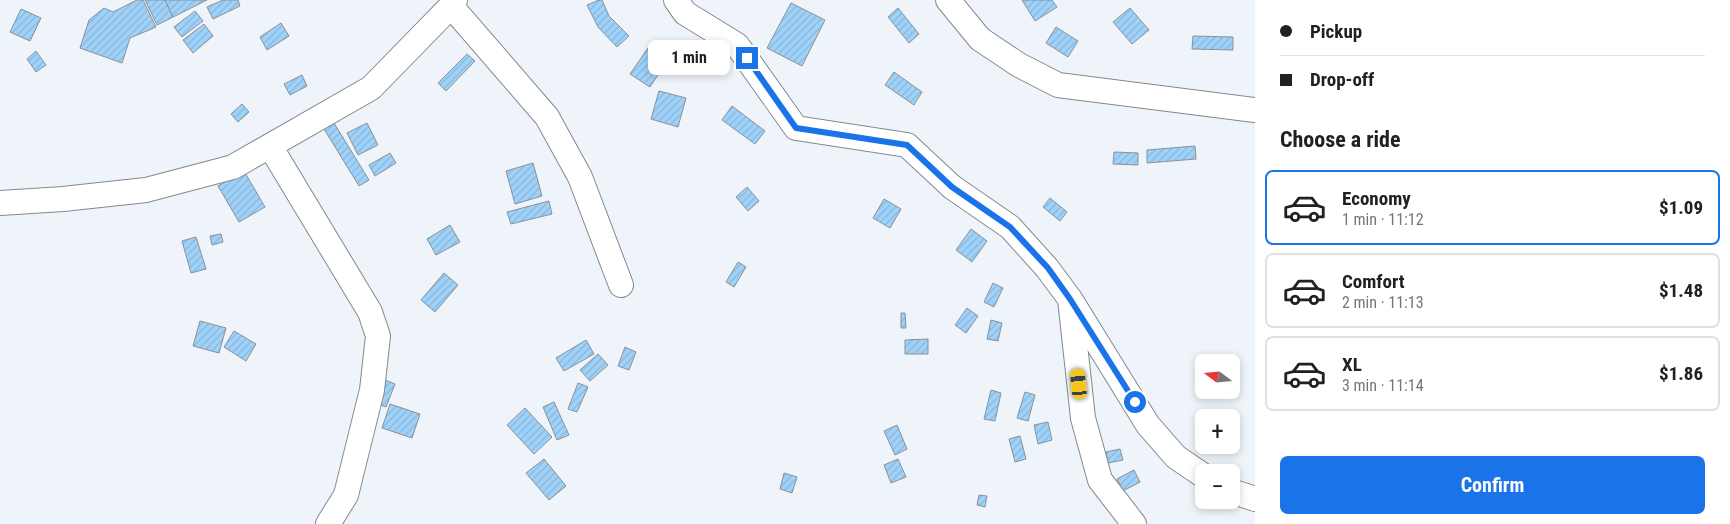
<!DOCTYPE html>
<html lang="en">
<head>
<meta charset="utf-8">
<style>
	:root { --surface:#fff; --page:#f6f6f6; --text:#202124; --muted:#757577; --line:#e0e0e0; --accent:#1a73e8 }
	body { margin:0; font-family:"Roboto Condensed",sans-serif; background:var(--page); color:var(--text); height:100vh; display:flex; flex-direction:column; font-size:19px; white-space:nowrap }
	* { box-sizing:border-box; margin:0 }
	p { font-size:16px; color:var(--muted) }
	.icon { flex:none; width:28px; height:28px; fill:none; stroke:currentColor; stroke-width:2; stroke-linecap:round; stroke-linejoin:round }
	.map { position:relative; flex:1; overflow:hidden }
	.details { display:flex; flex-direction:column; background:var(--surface); width:475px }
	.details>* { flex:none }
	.hud { display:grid; align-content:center; height:110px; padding:0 25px; background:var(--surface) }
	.needle { width:32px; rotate:286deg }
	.tools { position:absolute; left:1195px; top:354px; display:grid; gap:10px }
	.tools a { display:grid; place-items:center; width:45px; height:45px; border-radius:8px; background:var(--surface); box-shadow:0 2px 8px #0003; font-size:25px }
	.end { position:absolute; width:22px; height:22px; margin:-11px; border:6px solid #1a73e8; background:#fff; box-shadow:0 0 0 2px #fff }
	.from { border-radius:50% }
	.bubble { position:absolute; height:35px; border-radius:8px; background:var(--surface); box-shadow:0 2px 8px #0003; font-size:16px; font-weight:700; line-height:35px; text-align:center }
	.car { position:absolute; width:15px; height:30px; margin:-15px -8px; border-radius:6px; box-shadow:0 0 4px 1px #0007; background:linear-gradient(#f5c518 24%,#345 0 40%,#f5c518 0 76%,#345 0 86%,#f5c518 0) }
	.hud b { display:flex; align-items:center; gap:18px; height:48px; font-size:19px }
	.hud b+b { border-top:1px solid var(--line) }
	.hud i { width:12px; height:12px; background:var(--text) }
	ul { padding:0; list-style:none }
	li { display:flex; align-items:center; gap:15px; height:75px; margin:0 10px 8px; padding:0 15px; border:2px solid var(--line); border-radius:8px }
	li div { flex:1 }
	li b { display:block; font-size:19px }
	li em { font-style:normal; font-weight:700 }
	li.active { border-color:var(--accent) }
	li>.icon { width:45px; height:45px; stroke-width:1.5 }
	h2 { padding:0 25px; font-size:22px; line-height:60px }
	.button { display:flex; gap:10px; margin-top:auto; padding:10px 25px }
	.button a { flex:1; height:58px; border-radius:8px; background:var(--accent); color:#fff; font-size:20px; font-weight:700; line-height:58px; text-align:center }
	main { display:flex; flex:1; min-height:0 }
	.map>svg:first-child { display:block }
	.building { fill:url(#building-hatch); stroke:#8b9195 }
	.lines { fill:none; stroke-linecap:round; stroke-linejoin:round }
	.minor-casing { stroke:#84898e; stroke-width:26 }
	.minor { stroke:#fff; stroke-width:24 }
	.route { stroke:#1a73e8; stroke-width:6 }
</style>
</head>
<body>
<main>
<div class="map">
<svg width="1255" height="524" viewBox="0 0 1255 524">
	<defs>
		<pattern id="building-hatch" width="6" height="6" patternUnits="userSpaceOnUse" patternTransform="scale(1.25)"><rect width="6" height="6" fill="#9fd2fa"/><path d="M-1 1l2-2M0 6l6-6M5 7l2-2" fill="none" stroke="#8ab5d7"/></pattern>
	</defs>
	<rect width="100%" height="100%" fill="#eef4f9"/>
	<g class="building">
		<path d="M137,0H143L156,27L130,38L122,63L80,48L89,20L104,8L113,12Z"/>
		<path d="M145,0H165L173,17L157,25Z"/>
		<path d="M165,0H207L173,17Z"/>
		<path d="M223,0H238L240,6L213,19L207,7Z"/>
		<path d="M599,0H602L609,16L629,36L617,47L598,27L587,5Z"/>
		<path d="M1022,0H1052L1057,7L1035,21Z"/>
		<path d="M791,3L825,20L802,66L767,48Z"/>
		<path d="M898,8L919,34L909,43L888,17Z"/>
		<path d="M1130,8L1149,30L1132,44L1113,22Z"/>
		<path d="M21,9L41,18L30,41L10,32Z"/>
		<path d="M195,11L203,21L182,37L174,27Z"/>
		<path d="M281,23L289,36L267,50L260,37Z"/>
		<path d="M204,24L213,36L193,53L183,40Z"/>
		<path d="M1056,27L1078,41L1068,57L1046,43Z"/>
		<path d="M1193,36L1233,37V50L1192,49Z"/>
		<path d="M648,48L667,61L650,87L630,74Z"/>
		<path d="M36,51L46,65L36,72L27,59Z"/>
		<path d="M467,54L475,61L446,91L438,83Z"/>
		<path d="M894,72L922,92L914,105L885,85Z"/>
		<path d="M302,75L307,86L290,95L284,84Z"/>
		<path d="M659,91L686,98L678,127L651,119Z"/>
		<path d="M242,104L249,112L238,122L231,114Z"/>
		<path d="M732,106L765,131L755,144L722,120Z"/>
		<path d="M334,123L369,180L359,186L324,129Z"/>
		<path d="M367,123L378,145L358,155L347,133Z"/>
		<path d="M1195,146L1196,159L1147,163V150Z"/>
		<path d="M1114,152L1138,153V165L1113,164Z"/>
		<path d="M390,153L396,163L375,176L369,165Z"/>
		<path d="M533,163L542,196L515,204L506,171Z"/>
		<path d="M244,171L265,207L239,222L218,186Z"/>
		<path d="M747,187L759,201L748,211L736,197Z"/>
		<path d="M1050,198L1067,212L1060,221L1043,207Z"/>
		<path d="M884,199L901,209L890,228L873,218Z"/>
		<path d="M549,201L552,214L511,224L507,212Z"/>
		<path d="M450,225L460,242L436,255L427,239Z"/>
		<path d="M971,229L987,241L972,262L956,250Z"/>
		<path d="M221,234L223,242L212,245L210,236Z"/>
		<path d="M196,237L206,269L191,273L182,241Z"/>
		<path d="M738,262L746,267L734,287L726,282Z"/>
		<path d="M444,273L458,285L435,312L421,300Z"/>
		<path d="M993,283L1003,288L994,307L984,302Z"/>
		<path d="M967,308L978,316L966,333L955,325Z"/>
		<path d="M901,313H905L906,328H901Z"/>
		<path d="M991,320L1002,323L998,341L987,339Z"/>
		<path d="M200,321L226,328L219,353L193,346Z"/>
		<path d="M234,331L256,344L246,361L224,347Z"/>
		<path d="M928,339V354H905V340Z"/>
		<path d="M586,340L594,354L564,371L556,358Z"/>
		<path d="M625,347L636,352L629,370L618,366Z"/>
		<path d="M598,354L608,365L590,381L580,370Z"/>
		<path d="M385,380L395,384L386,407L375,403Z"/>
		<path d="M578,383L588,387L577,412L568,409Z"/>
		<path d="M991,390L1001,393L995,421L984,419Z"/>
		<path d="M1025,392L1035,395L1028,421L1017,418Z"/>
		<path d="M554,402L569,435L557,440L543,407Z"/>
		<path d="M390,404L420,414L412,438L382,428Z"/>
		<path d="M525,408L552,437L534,454L507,425Z"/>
		<path d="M1048,422L1052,440L1038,444L1034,425Z"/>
		<path d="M897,425L907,449L895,455L884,431Z"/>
		<path d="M1020,436L1026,459L1015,462L1009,439Z"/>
		<path d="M1120,449L1123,460L1108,463L1106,452Z"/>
		<path d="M544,459L566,486L549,500L526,473Z"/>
		<path d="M898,459L906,477L891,483L884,465Z"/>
		<path d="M1134,470L1140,482L1123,491L1117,479Z"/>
		<path d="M784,473L797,477L792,493L780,489Z"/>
		<path d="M979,495L987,496L985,507L977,505Z"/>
	</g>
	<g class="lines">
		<defs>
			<g id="minor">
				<path d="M676,0L685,13L737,45L796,128L907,145L952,187L1010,227L1047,268L1070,299L1083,418L1100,480L1134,524"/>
				<path d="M948,0L980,39L1019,65L1058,85L1255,110"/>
				<path d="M451,6L547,117L580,177L621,285"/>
				<path d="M270,146L370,312L378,336L372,390L346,495L328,524"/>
				<path d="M0,203L63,199L146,190L233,167L371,88L451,6L455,0"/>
				<path d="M1072,302L1148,425L1176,457L1204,476"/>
				<path d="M1231,491L1255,499"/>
			</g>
		</defs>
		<use href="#minor" class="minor-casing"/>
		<use href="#minor" class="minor"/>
	</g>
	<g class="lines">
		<path class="route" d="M747,58L796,128L907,145L952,187L1010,227L1048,268L1070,299L1135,402"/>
	</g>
</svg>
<div class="tools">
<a><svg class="needle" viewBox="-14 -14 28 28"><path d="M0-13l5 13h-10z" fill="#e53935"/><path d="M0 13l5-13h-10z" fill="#757577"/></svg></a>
<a>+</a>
<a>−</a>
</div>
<i class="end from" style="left:1135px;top:402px"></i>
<i class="end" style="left:747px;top:58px"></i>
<div class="bubble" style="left:648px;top:40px;width:82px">1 min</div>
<i class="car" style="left:1079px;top:384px;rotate:354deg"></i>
</div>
<section class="details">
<div class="hud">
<b><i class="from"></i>Pickup</b>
<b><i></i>Drop-off</b>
</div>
<h2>Choose a ride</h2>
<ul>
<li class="active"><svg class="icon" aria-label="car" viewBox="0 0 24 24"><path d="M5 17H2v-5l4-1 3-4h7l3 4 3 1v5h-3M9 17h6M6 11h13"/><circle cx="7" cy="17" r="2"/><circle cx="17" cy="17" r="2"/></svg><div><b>Economy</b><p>1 min · 11:12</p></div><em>$1.09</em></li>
<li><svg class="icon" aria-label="car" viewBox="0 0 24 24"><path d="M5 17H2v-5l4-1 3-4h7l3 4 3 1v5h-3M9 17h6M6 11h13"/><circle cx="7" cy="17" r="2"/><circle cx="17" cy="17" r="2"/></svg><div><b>Comfort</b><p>2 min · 11:13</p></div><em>$1.48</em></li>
<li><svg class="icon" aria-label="car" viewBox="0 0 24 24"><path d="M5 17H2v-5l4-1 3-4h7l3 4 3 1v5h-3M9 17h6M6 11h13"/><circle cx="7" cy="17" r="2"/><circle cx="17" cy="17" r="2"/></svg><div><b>XL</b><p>3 min · 11:14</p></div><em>$1.86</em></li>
</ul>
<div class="button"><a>Confirm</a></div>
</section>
</main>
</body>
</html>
